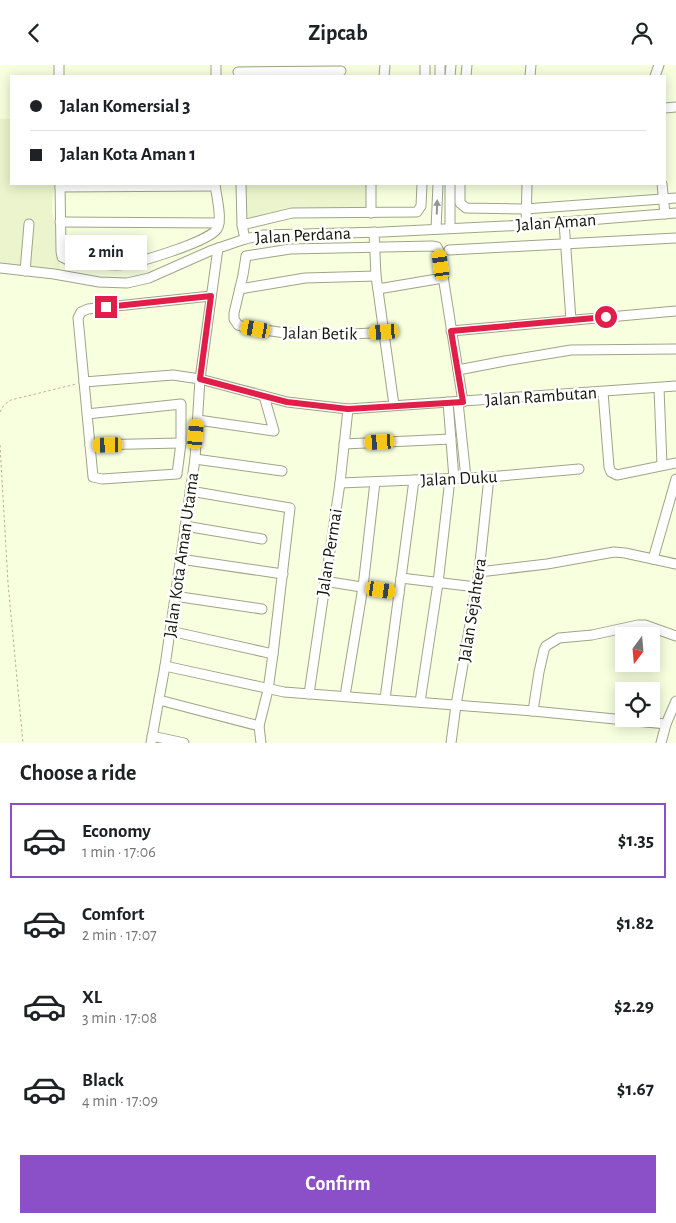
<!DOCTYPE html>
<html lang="en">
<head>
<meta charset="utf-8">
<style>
	:root { --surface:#fff; --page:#f2f2f2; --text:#202124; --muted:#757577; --line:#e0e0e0; --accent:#8b50c7 }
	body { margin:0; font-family:"Alegreya Sans",sans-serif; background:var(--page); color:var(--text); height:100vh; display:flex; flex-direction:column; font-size:19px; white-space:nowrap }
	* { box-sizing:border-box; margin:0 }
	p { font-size:16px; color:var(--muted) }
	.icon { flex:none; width:28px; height:28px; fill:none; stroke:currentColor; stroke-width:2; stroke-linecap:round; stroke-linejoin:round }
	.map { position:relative; height:678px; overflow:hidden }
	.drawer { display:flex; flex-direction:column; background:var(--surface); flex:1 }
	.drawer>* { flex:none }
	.hud { position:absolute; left:10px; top:10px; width:656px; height:110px; border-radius:0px; box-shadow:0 2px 12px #0003; display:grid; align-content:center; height:110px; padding:0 20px; background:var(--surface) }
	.needle { width:32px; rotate:196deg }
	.fabs { position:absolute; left:615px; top:562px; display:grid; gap:10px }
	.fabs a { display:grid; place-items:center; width:45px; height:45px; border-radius:0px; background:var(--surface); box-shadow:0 2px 12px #0003; font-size:25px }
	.end { position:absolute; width:22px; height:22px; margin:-11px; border:6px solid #e11d48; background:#fff; box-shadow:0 0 0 2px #fff }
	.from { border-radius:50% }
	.bubble { position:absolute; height:35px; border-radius:0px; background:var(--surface); box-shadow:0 2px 12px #0003; font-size:16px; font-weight:700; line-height:35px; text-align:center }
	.car { position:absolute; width:15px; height:30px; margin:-15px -8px; border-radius:6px; box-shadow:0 0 4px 1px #0007; background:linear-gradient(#f5c518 24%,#345 0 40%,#f5c518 0 76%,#345 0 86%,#f5c518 0) }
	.hud b { display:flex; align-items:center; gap:18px; height:48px; font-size:19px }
	.hud b+b { border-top:1px solid var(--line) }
	.hud i { width:12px; height:12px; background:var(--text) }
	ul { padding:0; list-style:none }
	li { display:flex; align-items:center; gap:15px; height:75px; margin:0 10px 8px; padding:0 10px; border:2px solid transparent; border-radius:0px }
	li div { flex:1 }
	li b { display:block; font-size:19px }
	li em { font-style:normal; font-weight:700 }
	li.on { border-color:var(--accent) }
	li>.icon { width:45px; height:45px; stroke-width:1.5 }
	h2 { padding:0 20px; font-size:22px; line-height:60px }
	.primary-button { display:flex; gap:10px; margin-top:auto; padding:10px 20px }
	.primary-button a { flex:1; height:58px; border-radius:0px; background:var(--accent); color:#fff; font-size:20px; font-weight:700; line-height:58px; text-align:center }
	header { display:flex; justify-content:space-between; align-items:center; height:65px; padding:0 20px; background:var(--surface); font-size:22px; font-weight:700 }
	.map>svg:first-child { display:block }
	.built { fill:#ecf4cd }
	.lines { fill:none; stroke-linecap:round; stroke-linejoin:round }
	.minor-casing { stroke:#9ea587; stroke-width:11 }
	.path { stroke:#aeb49a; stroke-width:1; stroke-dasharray:2.5 2.5; stroke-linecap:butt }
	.minor { stroke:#fff; stroke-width:9 }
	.oneway { fill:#959691 }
	.route { stroke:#e11d48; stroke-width:6 }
	.labels { text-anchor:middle; stroke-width:5; stroke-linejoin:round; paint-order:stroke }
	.street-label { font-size:18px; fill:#14160a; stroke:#fff }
</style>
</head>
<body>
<header><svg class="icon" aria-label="back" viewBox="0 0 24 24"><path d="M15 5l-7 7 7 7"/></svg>Zipcab<svg class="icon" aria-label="person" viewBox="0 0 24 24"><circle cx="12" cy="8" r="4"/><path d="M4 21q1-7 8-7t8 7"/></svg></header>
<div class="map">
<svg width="676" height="678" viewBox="0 0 676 678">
	<rect width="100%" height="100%" fill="#f8ffdf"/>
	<g class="built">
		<path d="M0,54H11V119H56L52,134V147L59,173L60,205L0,198Z"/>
		<path d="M239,119H373V151H292L240,163Z"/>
	</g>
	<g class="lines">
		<defs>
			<g id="minor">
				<path d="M59,0V11"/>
				<path d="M216,0V11"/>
				<path d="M238,7L341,6"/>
				<path d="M384,11L385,0"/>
				<path d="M425,11V0"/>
				<path d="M440,11V0"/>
				<path d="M450,11L451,0"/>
				<path d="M466,11L467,0"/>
				<path d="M530,11L531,0"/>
				<path d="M655,11L659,0"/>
				<path d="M665,43L676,42"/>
				<path d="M60,119L61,186L62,192L68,195C84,197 101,200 117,200C134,200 208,177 217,164C223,155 216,130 215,119"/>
				<path d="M241,119L242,160L245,174"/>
				<path d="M450,119V163"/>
				<path d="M460,119V138L466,143L525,144L676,133"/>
				<path d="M662,119L665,149"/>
				<path d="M60,122L215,121"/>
				<path d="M371,148V119"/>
				<path d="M60,157L219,158"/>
				<path d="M564,157L571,255"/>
				<path d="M242,160L292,148L417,147L421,141L422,119"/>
				<path d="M526,160L527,119"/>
				<path d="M436,164L438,119"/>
				<path d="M374,167L376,211L394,340"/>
				<path d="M449,185L676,173"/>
				<path d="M0,203L54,209L99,217L127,218L149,213L210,186L245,174L263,170L383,167L526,160L676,148"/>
				<path d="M25,206L29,159"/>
				<path d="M240,224L305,213L376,211"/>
				<path d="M378,224L443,213"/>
				<path d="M451,266L676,246"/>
				<path d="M384,267C343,270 305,272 265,265C256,264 247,263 238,260L234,254V248L243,210L246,191L290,184L432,181L437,182L439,186L463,337"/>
				<path d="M458,305L505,296L571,285L676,284"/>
				<path d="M84,317L173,310L200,314L287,337L348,344L676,321"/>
				<path d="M659,323L662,400"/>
				<path d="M603,327L609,402L611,407L617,410L676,398"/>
				<path d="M448,337L454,414"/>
				<path d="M458,337L466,413"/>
				<path d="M87,349L181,339V378L177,409L102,414L93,412L78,253L81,247L88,244L211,231"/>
				<path d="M198,355L274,366L264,331"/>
				<path d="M344,379L451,374"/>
				<path d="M90,380L181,378"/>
				<path d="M195,394L282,406"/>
				<path d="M340,418L489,412L579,404"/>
				<path d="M190,426L290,443L273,589L268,625L259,661L261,678"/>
				<path d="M185,461L262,474"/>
				<path d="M180,494L283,509"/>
				<path d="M653,494L676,414"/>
				<path d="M479,507L547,499L614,487L625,488L676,499"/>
				<path d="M401,513L476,522"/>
				<path d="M324,516L399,528"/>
				<path d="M174,531L262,544"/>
				<path d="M170,566L273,589"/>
				<path d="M165,601L284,627L533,646L666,659"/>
				<path d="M309,629L340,418L348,344"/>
				<path d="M345,631L363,522L375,417"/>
				<path d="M385,634L414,415"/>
				<path d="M159,635L259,661"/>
				<path d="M420,637L438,518L450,414"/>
				<path d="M533,646L539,607L544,585L546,581L559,573L592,570L638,560H645L676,571"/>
				<path d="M152,671L184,678"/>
				<path d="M151,678L165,601L195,394L200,314L218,183"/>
				<path d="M451,678L456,640L479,507L489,412"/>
				<path d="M661,678L666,659L676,636"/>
			</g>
		</defs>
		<use href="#minor" class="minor-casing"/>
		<g class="path">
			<path d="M0,347L4,340L11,335L76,319"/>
			<path d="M0,380L8,518L23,678"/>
		</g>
		<use href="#minor" class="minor"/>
	</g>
	<defs><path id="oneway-solid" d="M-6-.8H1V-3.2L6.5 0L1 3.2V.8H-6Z" transform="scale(1.25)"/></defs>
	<use class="oneway" href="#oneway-solid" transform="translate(437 142) rotate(-88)"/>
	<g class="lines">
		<path class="route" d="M106,242L211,231L200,314L287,337L348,344L463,337L451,266L606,252"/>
	</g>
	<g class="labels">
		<g class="street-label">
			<text transform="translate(556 157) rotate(-4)" y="6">Jalan Aman</text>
			<text transform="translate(303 170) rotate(-3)" y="6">Jalan Perdana</text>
			<text transform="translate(320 268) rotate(1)" y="6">Jalan Betik</text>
			<text transform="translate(541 331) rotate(-4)" y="6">Jalan Rambutan</text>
			<text transform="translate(459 413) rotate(-3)" y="6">Jalan Duku</text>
			<text transform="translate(329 487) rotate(-81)" y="6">Jalan Permai</text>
			<text transform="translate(181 490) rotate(-82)" y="6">Jalan Kota Aman Utama</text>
			<text transform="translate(472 545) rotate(-81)" y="6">Jalan Sejahtera</text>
		</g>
	</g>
</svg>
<div class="fabs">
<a><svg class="needle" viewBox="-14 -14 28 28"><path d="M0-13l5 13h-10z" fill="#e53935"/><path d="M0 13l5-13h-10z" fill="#757577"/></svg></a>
<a><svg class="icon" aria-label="locate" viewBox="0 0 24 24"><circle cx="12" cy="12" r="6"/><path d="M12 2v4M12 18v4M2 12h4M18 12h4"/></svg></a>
</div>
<i class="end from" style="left:606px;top:252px"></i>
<i class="end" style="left:106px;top:242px"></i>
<div class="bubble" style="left:65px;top:170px;width:82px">2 min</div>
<i class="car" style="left:441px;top:200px;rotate:352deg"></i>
<i class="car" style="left:256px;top:264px;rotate:280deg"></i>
<i class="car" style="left:384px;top:267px;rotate:266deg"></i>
<i class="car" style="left:196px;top:369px;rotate:5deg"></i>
<i class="car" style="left:380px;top:377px;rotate:267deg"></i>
<i class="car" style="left:108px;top:380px;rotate:269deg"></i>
<i class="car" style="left:381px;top:525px;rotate:99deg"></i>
<div class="hud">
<b><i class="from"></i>Jalan Komersial 3</b>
<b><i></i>Jalan Kota Aman 1</b>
</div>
</div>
<section class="drawer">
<h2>Choose a ride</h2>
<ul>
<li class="on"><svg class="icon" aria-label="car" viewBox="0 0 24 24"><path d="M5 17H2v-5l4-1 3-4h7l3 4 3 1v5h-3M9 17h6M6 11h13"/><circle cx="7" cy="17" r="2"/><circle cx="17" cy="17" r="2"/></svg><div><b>Economy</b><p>1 min · 17:06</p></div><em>$1.35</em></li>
<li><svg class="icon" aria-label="car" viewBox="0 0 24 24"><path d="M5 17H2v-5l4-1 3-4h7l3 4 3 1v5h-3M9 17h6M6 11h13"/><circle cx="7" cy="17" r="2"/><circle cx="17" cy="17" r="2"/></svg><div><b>Comfort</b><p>2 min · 17:07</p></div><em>$1.82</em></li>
<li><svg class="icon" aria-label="car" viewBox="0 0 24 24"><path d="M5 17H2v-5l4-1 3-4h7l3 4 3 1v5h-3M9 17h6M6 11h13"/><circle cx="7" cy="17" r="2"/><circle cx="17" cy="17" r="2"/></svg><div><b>XL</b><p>3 min · 17:08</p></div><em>$2.29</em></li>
<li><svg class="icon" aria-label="car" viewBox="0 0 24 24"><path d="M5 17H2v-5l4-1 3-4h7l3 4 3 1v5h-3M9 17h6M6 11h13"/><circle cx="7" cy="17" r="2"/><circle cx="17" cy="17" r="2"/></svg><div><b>Black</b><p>4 min · 17:09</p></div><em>$1.67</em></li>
</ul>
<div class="primary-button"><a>Confirm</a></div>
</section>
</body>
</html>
